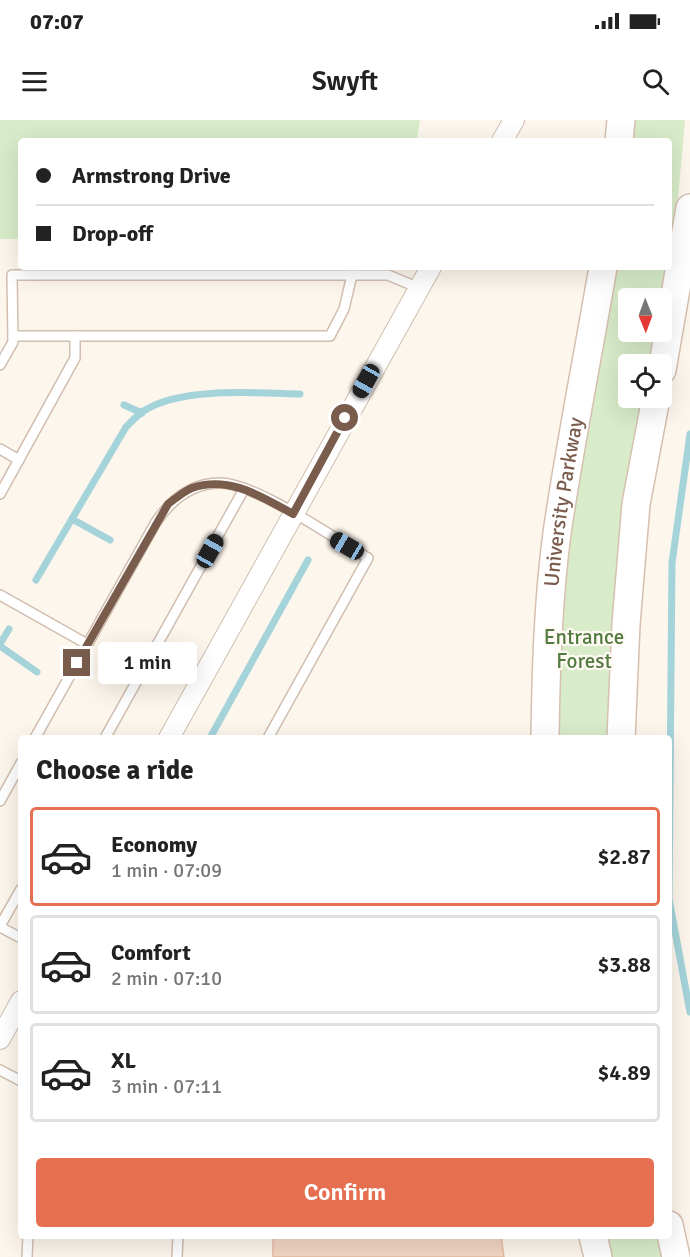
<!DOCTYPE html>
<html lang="en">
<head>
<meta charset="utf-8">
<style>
	:root { --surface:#fff; --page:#f2f2f2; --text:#222; --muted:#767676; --line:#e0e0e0; --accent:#e76f51 }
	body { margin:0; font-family:Signika,sans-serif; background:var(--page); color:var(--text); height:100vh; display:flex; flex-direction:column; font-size:22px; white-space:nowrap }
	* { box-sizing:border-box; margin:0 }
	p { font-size:20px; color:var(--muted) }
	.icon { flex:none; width:33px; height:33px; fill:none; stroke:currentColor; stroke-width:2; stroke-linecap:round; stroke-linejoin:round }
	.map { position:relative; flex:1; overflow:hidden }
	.sheet { position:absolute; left:18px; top:615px; width:654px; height:504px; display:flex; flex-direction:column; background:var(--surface); border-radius:6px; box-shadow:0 6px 24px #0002 }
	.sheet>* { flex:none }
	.top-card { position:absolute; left:18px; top:18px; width:654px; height:132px; border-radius:6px; box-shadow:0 6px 24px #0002; display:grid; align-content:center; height:132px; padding:0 18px; background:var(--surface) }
	.needle { width:39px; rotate:179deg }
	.controls { position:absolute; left:618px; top:168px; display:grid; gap:12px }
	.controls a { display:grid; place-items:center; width:54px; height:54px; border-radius:6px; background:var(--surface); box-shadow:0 6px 24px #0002; font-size:30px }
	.end { position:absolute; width:27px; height:27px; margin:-14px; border:8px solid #7a5c4d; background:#fff; box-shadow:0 0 0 3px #fff }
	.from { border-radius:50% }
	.bubble { position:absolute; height:42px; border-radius:6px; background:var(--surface); box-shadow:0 6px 24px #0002; font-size:20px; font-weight:600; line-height:42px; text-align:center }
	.car { position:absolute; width:18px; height:36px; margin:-18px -9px; border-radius:8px; box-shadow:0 0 4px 2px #0007; background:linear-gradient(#222 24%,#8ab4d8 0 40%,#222 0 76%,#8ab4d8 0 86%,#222 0) }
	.top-card b { display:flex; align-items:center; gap:21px; height:57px; font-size:22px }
	.top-card b+b { border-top:2px solid var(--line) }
	.top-card i { width:15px; height:15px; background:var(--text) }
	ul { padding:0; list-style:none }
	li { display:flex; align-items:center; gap:18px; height:99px; margin:0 12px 9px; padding:0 6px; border:3px solid var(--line); border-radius:6px }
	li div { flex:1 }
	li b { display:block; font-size:22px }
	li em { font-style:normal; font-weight:600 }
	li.active { border-color:var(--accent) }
	li>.icon { width:54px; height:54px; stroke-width:1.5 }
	h2 { padding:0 18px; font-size:27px; line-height:72px }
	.button { display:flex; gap:12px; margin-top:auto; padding:12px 18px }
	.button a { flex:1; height:69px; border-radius:6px; background:var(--accent); color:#fff; font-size:24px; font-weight:600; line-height:69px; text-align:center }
	.status { display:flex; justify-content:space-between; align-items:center; height:42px; padding:0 30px; background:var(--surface); direction:ltr }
	.status svg { height:16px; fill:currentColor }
	header { display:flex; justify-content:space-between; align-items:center; height:78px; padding:0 18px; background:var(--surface); font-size:27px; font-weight:600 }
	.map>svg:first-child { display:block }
	.green { fill:#d8ecc9 }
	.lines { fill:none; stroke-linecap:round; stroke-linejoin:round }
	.stream { stroke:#a5d3da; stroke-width:7 }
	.building { fill:#f3d5c3; stroke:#e6bba3; stroke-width:1.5 }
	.lane-casing { stroke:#d1beb0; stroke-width:12 }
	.street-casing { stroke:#d1beb0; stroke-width:22 }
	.secondary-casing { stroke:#d6c0b0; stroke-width:30 }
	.lane { stroke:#fff; stroke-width:9 }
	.street { stroke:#fff; stroke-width:20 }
	.secondary { stroke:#fff; stroke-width:27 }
	.route { stroke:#7a5c4d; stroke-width:8 }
	.labels { text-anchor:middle; stroke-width:4.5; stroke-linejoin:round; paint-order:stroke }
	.street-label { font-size:21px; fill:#7a5c4d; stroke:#fffaf3 }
	.park-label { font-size:21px; fill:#537a41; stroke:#fffaf3 }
</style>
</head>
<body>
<div class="status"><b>07:07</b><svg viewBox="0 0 49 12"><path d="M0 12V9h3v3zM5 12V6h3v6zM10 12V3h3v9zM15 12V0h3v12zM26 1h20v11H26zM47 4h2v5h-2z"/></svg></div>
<header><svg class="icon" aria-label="menu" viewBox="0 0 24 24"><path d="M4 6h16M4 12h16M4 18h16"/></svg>Swyft<svg class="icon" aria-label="search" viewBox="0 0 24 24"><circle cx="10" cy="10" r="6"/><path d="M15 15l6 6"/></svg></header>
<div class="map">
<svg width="690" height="1137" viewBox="0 0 690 1137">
	<rect width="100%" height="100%" fill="#fdf6ec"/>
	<g class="green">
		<path d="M0,0H420L417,21H21V119H0Z"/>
		<path d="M630,0H685L674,123L662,192V178H628V212H658L652,244H628V278H646C626,393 611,500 610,618H557V529L576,364L613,147H669V21H628Z"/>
		<path d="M607,1116H659L663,1137H612Z"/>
	</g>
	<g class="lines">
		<g class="stream">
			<path d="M124,285L142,293"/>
			<path d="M690,314L672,443L669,779L690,892"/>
			<path d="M72,399L110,420"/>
			<path d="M36,460L126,307C132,301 139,293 147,289C184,267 258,273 300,274"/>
			<path d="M0,524L9,509"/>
			<path d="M0,526L37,552"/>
			<path d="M210,618L308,440"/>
		</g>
	</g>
	<path class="building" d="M273,1116H501L504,1137H273Z"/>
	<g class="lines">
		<defs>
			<g id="lane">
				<path d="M13,216H330L344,189L352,155"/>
				<path d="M0,245L13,222L12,155H388L419,168"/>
				<path d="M0,329L19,340"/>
				<path d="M0,374L75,238V216"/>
				<path d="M0,475L87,524"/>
				<path d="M35,618L156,402C171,380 191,363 220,363C256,363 335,419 368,438L268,618"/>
				<path d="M105,618L244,369"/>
				<path d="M0,681L21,643"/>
				<path d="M0,806L21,769"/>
				<path d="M0,807L21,818"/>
				<path d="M0,950L21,961"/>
				<path d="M27,1137L28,1116"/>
				<path d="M177,1137L178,1116"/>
			</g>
			<g id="street">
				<path d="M502,21L514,0"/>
				<path d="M169,618L431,147"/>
				<path d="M0,919L21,881"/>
			</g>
			<g id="secondary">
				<path d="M619,21L621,0"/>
				<path d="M662,250L690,88"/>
				<path id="s1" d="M545,618C546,549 548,481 557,413C570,324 588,236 603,147"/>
				<path d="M621,618L626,504L636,384L656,278"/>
				<path d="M669,1105L676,1137"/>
				<path d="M593,1116L598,1137"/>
			</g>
		</defs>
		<use href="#lane" class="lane-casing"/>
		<use href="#street" class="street-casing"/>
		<use href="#secondary" class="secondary-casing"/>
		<use href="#lane" class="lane"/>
		<use href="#street" class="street"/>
		<use href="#secondary" class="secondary"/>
	</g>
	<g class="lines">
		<path class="route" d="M77,543L168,384C175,379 184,371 192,368C229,355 262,377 293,394L345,298"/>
	</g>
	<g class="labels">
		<g class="street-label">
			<text dy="7" stroke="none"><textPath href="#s1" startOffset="237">University Parkway</textPath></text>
		</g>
		<g class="park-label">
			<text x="584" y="524">Entrance<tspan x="584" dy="24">Forest</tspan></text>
		</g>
	</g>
</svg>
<div class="controls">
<a><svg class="needle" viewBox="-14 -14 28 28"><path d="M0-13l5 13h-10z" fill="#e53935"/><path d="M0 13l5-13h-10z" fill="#767676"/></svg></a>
<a><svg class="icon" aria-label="locate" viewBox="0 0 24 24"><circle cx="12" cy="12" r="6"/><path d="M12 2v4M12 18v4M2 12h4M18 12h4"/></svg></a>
</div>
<i class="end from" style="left:345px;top:298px"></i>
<i class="end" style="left:77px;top:543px"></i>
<div class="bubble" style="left:98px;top:522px;width:99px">1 min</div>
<i class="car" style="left:366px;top:261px;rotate:209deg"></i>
<i class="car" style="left:347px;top:426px;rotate:300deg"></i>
<i class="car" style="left:210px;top:431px;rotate:29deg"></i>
<div class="top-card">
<b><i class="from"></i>Armstrong Drive</b>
<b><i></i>Drop-off</b>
</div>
<section class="sheet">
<h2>Choose a ride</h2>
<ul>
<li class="active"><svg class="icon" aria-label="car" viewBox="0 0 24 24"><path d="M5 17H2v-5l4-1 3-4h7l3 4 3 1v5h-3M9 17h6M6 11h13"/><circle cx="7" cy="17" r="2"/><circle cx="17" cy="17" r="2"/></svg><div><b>Economy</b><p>1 min · 07:09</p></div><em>$2.87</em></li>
<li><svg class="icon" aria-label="car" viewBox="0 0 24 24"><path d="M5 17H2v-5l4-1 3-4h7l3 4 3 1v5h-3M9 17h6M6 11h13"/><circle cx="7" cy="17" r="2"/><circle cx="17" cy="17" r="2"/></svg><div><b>Comfort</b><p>2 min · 07:10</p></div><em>$3.88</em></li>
<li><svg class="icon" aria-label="car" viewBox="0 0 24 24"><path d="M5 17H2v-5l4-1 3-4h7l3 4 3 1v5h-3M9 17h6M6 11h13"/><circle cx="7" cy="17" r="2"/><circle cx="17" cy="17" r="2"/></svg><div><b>XL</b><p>3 min · 07:11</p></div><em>$4.89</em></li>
</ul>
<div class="button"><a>Confirm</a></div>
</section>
</div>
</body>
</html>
